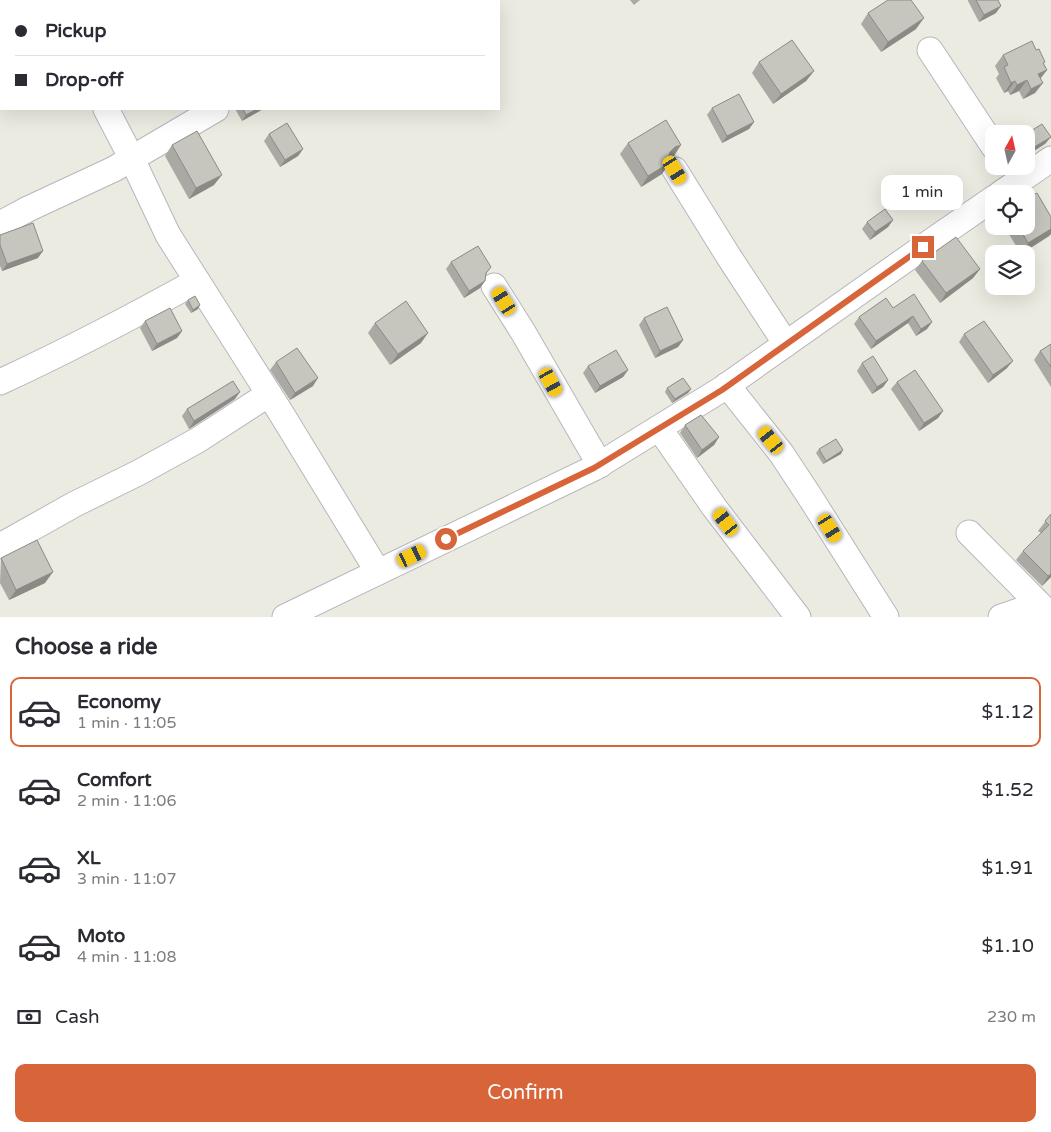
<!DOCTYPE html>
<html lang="en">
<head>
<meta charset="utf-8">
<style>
	:root { --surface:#fff; --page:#f2f2f3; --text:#2b2b33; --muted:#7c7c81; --line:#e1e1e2; --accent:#d8643a }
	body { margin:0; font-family:"Varela Round",sans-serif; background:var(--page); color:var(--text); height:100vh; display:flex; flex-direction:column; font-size:19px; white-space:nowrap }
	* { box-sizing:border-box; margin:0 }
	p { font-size:16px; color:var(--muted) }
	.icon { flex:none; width:28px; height:28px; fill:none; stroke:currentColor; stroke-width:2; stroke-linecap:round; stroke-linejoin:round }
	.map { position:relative; height:617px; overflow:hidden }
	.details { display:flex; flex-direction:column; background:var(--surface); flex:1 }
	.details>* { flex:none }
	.top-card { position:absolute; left:0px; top:0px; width:500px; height:110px; box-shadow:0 5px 20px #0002; display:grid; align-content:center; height:110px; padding:0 15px; background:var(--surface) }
	.needle { width:32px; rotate:8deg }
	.controls { position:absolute; left:985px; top:125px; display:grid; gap:10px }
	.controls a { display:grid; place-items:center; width:50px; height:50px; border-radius:10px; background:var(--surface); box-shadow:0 5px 20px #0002; font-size:25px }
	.end { position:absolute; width:22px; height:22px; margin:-11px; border:6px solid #d8643a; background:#fff; box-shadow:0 0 0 2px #fff }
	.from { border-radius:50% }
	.bubble { position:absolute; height:35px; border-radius:10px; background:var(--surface); box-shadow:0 5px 20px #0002; font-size:16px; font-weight:600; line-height:35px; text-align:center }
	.car { position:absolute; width:15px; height:30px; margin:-15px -8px; border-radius:6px; box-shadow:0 0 4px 1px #0007; background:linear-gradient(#f5c518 24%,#345 0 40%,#f5c518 0 76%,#345 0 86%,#f5c518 0) }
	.top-card b { display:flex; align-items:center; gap:18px; height:48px; font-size:19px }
	.top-card b+b { border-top:1px solid var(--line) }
	.top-card i { width:12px; height:12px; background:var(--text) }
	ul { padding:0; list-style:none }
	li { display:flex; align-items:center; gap:15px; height:70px; margin:0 10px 8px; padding:0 5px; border:2px solid transparent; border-radius:10px }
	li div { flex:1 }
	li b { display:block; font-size:19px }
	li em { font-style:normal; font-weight:600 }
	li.selected { border-color:var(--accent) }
	li>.icon { width:45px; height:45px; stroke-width:1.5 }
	h2 { padding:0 15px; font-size:22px; line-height:60px }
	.pay { display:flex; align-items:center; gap:12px; height:55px; padding:0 15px; font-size:19px }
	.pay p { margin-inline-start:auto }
	.primary-button { display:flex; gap:10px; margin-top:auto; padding:10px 15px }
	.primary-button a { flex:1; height:58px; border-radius:10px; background:var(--accent); color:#fff; font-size:20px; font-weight:600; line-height:58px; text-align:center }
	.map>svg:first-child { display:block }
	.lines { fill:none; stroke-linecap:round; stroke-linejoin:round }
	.minor-casing { stroke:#b6b7bc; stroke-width:27 }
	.minor { stroke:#fff; stroke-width:25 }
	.wall { fill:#aaa9a3 }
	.shaded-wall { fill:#8b8a85 }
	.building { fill:#c6c5be; stroke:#8b8a85 }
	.route { stroke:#d8643a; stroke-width:6 }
</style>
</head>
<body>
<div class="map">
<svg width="1051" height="617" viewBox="0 0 1051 617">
	<rect width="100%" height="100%" fill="#ebebe1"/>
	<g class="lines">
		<defs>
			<g id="minor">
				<path d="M49,0V1"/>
				<path d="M383,1L385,0"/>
				<path d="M930,50L994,147"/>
				<path d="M106,109L132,159L168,235L281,413L378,572"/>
				<path d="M675,170L729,257L786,344"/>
				<path d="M1000,194L1051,159"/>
				<path d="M0,224L28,209L114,169L216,109"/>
				<path d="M494,286L523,332L600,465"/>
				<path d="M0,382C67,351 132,317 197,281"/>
				<path d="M727,385L781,453L810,497L886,617"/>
				<path d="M659,428L714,507L798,617"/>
				<path d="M969,533L1051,616"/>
				<path d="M0,546L75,504L138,473L198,440L269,394"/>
				<path d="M285,617L594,468L722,389L939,236L994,198"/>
				<path d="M1001,617L1039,604"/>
			</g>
		</defs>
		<use href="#minor" class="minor-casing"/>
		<use href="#minor" class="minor"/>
	</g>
	<g class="wall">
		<path d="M252,0H273L272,1H253Z"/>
		<path d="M442,0H482L481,1H443Z"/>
		<path d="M630,0H640L634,5Z"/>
		<path d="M968,0H998L996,13L979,22L968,1Z"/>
		<path d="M868,13L916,29L881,52L861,24Z"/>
		<path d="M1003,55L1044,64L1047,70L1041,78L1035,93L1023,99L1019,91L1010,95L1008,91L1004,93L996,78L999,74L995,66Z"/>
		<path d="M759,62L814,71L806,81L773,104L752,73Z"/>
		<path d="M712,108L754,122L749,129L722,143L707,115Z"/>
		<path d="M235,109H263L242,121Z"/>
		<path d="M269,134L303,149L298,156L280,167L264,141Z"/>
		<path d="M628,143L674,156L669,157L668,159L669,163L662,174L641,187L620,154Z"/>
		<path d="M172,145L214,185L189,199L165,156Z"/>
		<path d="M1051,217V234L1049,236L1021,254L1004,226H1026Z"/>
		<path d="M893,220L888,227L870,240L862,229L867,222Z"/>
		<path d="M0,235L38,258L2,271L0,266Z"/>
		<path d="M922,261L980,269L973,278L940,303L915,270Z"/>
		<path d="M451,262L491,267L486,274L485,281L480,288L464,298L446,269Z"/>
		<path d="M188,300L198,309L191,313L185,304Z"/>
		<path d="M893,308L932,322L927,329L916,336L908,323L871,349L854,324L859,317Z"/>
		<path d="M644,318L683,340L678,347L655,358L639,325Z"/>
		<path d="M145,321L182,331L177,338L152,351L140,328Z"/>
		<path d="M375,323L421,343L390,365L368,333Z"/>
		<path d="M964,334L1007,368L988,383L959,342Z"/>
		<path d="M1051,344V387L1034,360L1040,351Z"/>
		<path d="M276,362L313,386L290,400L270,370Z"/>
		<path d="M862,363L888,380L883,387L872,394L857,371Z"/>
		<path d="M588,366L628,370L623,377L595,393L583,373Z"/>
		<path d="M897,382L943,411L938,418L919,431L891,389Z"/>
		<path d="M667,388L691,389L688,393L672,403L665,392Z"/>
		<path d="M235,399L189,429L182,416L187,409Z"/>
		<path d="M685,425L719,437L714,445L697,458L680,433Z"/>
		<path d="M819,449L841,454L823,464L816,453Z"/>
		<path d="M1051,514V577L1042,586L1016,560L1023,551L1041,533L1038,531Z"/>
		<path d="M1,558L45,583L9,600L0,583Z"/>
	</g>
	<g class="shaded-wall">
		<path d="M475,0H482L481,1H474Z"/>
		<path d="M1001,6L996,13L979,22L984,15Z"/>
		<path d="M924,18L916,29L881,52L888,42Z"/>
		<path d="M1047,70L1039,80L1038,74Z"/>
		<path d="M814,71L806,81L773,104L781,94Z"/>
		<path d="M1027,80L1019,91L1010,95L1017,85Z"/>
		<path d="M1015,81L1008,91L1004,93L1011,83Z"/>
		<path d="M1043,83L1035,93L1023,99L1031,89Z"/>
		<path d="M257,109H263L242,121L246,115Z"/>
		<path d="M754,122L749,129L722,143L727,136Z"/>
		<path d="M1051,137L1045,144L1026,156V152Z"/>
		<path d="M681,145L674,156L668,158L670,152L675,147Z"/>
		<path d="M303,149L298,156L280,167L285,160Z"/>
		<path d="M669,163L662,174L641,187L648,176Z"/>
		<path d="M222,175L214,185L189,199L196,188Z"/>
		<path d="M893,220L888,227L870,240L875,232Z"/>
		<path d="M1051,229V234L1049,236L1021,254L1028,243Z"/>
		<path d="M43,251L38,258L2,271L7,264Z"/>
		<path d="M980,269L973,278L940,303L946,293Z"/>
		<path d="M485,281L480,288L464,298L469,291Z"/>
		<path d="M200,305L198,309L191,313L193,310Z"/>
		<path d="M913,316L908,323L871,349L876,341Z"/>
		<path d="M932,322L927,329L916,336L921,329Z"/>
		<path d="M182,331L177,338L152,351L157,344Z"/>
		<path d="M428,333L421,343L390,365L398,354Z"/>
		<path d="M683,340L678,347L655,358L660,351Z"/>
		<path d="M1013,361L1007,368L988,383L993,375Z"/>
		<path d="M628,370L623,377L595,393L600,386Z"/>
		<path d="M318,378L313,386L290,400L295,393Z"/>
		<path d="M888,380L883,387L872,394L877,387Z"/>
		<path d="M691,389L688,393L672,403L675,399Z"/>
		<path d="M240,392L235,399L189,429L194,421Z"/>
		<path d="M943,411L938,418L919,431L924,423Z"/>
		<path d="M719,437L714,445L697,458L702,450Z"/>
		<path d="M843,450L841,454L823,464L826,461Z"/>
		<path d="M53,572L45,583L9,600L16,590Z"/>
		<path d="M1051,574V577L1042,586L1048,576Z"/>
	</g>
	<g class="building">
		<path d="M261,0H269L267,1H262Z"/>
		<path d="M402,0H415L416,1H401Z"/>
		<path d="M456,0H475L474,1H456Z"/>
		<path d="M888,0H911L924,18L888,42L868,13Z"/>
		<path d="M976,0H998L1001,6L984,15Z"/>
		<path d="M792,40L814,71L781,94L759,62Z"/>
		<path d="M1032,41L1036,50L1039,49L1045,62L1043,63L1047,70L1038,74L1043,83L1031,89L1027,80L1017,85L1015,81L1011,83L1004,67L1008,65L1003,55Z"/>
		<path d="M739,94L754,122L727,136L712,108Z"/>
		<path d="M243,109H257L246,115Z"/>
		<path d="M666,120L681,145L675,147L670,152L668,159L669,163L648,176L628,143Z"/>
		<path d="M287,123L303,149L285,160L269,134Z"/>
		<path d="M1042,124L1051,137L1026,152V134Z"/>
		<path d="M197,131L222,175L196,188L172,145Z"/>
		<path d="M1037,193L1051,217V229L1028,243L1018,226H1026V199Z"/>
		<path d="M885,209L893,220L875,232L867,222Z"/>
		<path d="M33,223L43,251L7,264L0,245V235Z"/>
		<path d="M956,237L980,269L946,293L922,261Z"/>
		<path d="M478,246L491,267L486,273L485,281L469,291L451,262Z"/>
		<path d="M914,294L932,322L921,329L913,316L876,341L859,317L886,298L893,308Z"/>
		<path d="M195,296L200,305L193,310L188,300Z"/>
		<path d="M406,301L428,333L398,354L375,323Z"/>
		<path d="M667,307L683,340L660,351L644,318Z"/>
		<path d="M170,308L182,331L157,344L145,321Z"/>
		<path d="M984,321L1013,361L993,375L964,334Z"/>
		<path d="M1051,344V367L1040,351Z"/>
		<path d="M297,348L318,378L295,393L276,362Z"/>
		<path d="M616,350L628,370L600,386L588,366Z"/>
		<path d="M873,356L888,380L877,387L862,363Z"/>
		<path d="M915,370L943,411L924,423L897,382Z"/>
		<path d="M683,378L691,389L675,399L667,388Z"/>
		<path d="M233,381L240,392L194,421L187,409Z"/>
		<path d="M701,415L719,437L702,450L685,425Z"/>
		<path d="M836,439L843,450L826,461L819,449Z"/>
		<path d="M1051,514V574L1048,576L1023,551L1049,525L1045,521Z"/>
		<path d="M37,540L53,572L16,590L1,558Z"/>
	</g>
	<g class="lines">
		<path class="route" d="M446,539L594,468L722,390L923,247"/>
	</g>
</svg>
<div class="controls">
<a><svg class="needle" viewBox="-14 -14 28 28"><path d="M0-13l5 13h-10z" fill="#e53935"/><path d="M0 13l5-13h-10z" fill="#7c7c81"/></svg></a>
<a><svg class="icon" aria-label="locate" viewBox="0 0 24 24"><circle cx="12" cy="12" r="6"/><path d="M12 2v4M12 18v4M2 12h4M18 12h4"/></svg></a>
<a><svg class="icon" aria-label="layers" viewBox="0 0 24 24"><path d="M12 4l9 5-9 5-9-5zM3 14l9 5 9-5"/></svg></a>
</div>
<i class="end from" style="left:446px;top:539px"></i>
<i class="end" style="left:923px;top:247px"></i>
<div class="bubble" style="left:881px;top:175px;width:82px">1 min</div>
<i class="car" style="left:675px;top:170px;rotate:148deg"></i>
<i class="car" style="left:504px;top:301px;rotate:328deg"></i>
<i class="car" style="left:551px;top:382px;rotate:151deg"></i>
<i class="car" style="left:771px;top:440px;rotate:321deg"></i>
<i class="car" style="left:726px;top:522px;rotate:323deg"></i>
<i class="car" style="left:830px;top:528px;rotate:148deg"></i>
<i class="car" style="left:412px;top:556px;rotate:64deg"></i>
<div class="top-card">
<b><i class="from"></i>Pickup</b>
<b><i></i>Drop-off</b>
</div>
</div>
<section class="details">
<h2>Choose a ride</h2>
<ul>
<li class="selected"><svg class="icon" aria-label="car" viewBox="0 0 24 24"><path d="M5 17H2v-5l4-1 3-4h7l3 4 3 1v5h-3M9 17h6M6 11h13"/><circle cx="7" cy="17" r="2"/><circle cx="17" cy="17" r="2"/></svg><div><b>Economy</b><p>1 min · 11:05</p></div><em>$1.12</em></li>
<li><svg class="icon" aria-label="car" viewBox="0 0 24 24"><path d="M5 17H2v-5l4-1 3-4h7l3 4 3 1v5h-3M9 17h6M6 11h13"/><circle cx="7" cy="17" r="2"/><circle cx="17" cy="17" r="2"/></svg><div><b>Comfort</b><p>2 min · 11:06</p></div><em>$1.52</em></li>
<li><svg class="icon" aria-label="car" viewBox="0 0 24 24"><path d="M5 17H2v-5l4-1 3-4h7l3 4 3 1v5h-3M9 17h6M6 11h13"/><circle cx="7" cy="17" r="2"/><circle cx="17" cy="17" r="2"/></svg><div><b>XL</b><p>3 min · 11:07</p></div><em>$1.91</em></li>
<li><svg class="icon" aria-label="car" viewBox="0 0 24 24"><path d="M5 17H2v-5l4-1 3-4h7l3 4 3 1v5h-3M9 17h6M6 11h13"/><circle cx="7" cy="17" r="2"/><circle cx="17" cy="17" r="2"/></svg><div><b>Moto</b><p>4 min · 11:08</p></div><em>$1.10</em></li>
</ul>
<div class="pay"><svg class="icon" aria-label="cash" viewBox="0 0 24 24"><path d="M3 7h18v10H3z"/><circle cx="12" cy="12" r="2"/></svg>Cash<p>230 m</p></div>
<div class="primary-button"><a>Confirm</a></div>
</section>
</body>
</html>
